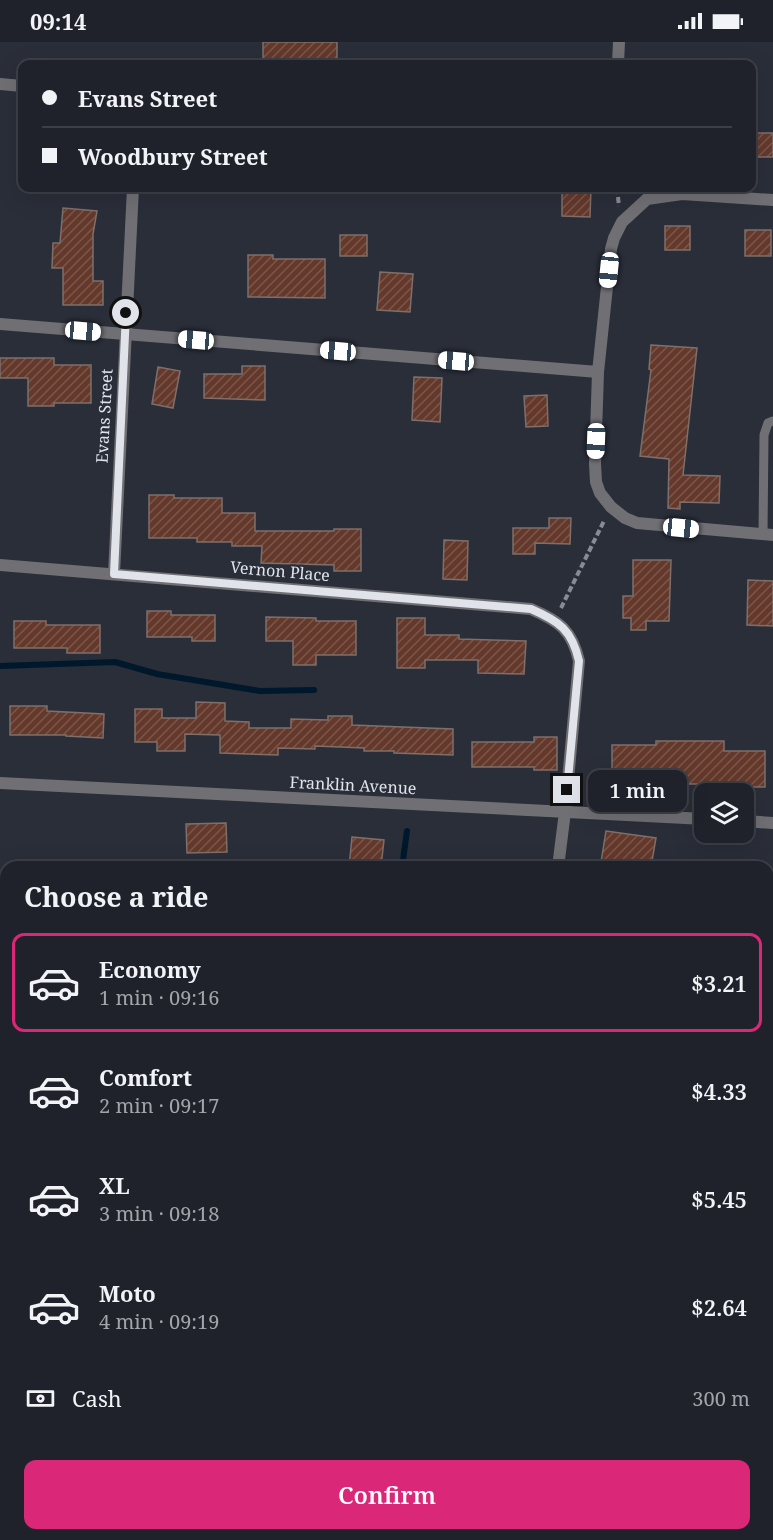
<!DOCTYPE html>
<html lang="en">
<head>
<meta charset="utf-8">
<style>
	:root { --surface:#20222b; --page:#282a33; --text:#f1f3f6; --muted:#a2a4a9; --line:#3d3f47; --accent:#db2777 }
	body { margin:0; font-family:"Noto Serif",serif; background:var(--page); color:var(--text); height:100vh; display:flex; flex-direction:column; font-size:22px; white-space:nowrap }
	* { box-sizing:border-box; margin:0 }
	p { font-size:20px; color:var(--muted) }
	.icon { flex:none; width:33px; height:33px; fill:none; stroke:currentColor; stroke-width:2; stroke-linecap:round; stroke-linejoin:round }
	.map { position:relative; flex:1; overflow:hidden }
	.panel { position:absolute; left:0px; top:819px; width:774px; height:680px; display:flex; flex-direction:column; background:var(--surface); border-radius:18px 18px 0 0; box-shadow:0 6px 24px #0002,0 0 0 2px var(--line) }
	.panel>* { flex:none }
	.hud { position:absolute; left:18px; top:18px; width:738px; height:132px; border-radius:12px; box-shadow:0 6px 24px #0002,0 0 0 2px var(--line); display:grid; align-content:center; height:132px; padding:0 24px; background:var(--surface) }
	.fabs { position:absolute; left:694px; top:741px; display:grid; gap:12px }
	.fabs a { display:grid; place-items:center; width:60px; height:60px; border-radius:12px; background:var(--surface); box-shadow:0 6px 24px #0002,0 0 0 2px var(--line); font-size:30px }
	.end { position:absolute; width:27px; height:27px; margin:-14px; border:8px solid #e0e3ea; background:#111; box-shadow:0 0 0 3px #111 }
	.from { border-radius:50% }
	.bubble { position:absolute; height:42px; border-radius:12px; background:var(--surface); box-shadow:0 6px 24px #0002,0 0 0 2px var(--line); font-size:20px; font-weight:600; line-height:42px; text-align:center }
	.car { position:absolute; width:18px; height:36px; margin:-18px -9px; border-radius:8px; box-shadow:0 0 4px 2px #0007; background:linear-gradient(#fff 24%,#345 0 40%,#fff 0 76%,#345 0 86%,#fff 0) }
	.hud b { display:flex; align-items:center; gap:21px; height:57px; font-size:22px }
	.hud b+b { border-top:2px solid var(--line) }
	.hud i { width:15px; height:15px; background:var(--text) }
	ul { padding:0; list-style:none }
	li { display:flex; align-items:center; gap:18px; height:99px; margin:0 12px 9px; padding:0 12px; border:3px solid transparent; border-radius:12px }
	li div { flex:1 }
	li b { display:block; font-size:22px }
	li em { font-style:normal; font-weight:600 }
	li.current { border-color:var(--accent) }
	li>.icon { width:54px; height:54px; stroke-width:1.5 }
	h2 { padding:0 24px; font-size:27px; line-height:72px }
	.pay { display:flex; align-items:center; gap:15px; height:66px; padding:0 24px; font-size:22px }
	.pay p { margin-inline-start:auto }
	.button { display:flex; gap:12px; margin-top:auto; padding:12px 24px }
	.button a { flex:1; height:69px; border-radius:12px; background:var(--accent); color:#fff; font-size:24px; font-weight:600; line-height:69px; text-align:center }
	.status { display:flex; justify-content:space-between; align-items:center; height:42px; padding:0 30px; background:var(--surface); direction:ltr }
	.status svg { height:16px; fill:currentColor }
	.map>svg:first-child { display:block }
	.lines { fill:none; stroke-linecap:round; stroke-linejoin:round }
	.stream { stroke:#00182b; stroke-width:6 }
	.building { fill:url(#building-hatch); stroke:#7e6f6b; stroke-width:1.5 }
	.path { stroke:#888b94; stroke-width:4; stroke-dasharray:6 3; stroke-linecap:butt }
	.lane { stroke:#706f74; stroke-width:9 }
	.street { stroke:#706f74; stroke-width:12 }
	.secondary { stroke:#95939c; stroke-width:12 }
	.route { stroke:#e0e3ea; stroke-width:8 }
	.labels { text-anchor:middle; stroke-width:4.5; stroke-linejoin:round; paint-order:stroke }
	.street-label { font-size:16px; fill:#e0e3ea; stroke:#2a2e39 }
</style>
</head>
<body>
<div class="status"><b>09:14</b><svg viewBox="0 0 49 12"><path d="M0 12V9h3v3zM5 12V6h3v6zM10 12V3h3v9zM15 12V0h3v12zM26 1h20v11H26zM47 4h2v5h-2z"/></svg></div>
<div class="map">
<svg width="773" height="1498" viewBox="0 0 773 1498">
	<defs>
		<pattern id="building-hatch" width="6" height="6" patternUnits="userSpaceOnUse" patternTransform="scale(1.5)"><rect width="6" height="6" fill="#64392c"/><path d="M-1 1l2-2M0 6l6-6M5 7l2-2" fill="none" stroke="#7a564b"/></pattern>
	</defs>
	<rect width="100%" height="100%" fill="#2a2e39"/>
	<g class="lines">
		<g class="stream">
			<path d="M0,624L115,620L157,632L260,649L314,648"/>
			<path d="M402,825L407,789"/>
			<path d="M304,1492V1498"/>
		</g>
	</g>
	<g class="building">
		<path d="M263,0H337V19H292V22H263Z"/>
		<rect x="753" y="91" width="20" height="24"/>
		<path d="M562,146H591L590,175L562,174Z"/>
		<path d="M63,166L97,169L93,192V239H103V263H63V226H52L53,201H60Z"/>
		<rect x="665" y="184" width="25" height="24"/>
		<rect x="745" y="188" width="26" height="26"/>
		<rect x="340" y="193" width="27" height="21"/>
		<path d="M248,213H273V217H325V256L248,255Z"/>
		<path d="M380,230L413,232L410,270L377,268Z"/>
		<path d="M651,303L697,306L683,433L720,434L719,461L680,460V467L668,466L669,417L640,414L651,328L649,327Z"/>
		<path d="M0,316H54V323H91V361H54V364H28V336H0Z"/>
		<path d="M242,324H265V358L204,356V332H242Z"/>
		<path d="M158,325L180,329L173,366L152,362Z"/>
		<path d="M414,335L442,336L440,380L412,378Z"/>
		<path d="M547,353L548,384L526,385L524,354Z"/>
		<path d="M149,453H174V456H222V471H255V489H334V487H361V529H334V523L261,521L262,504H232V500H197V496H149Z"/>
		<path d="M549,476H571L570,502L535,501V512H513V486H549Z"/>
		<path d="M444,498L468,499L467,538L443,537Z"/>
		<path d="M633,518H671L669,579H646V588H631V576H623V554H633Z"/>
		<path d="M748,538L773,539V584L747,583Z"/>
		<path d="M147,569H171V573H215V599H192V595H147Z"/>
		<path d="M266,575L316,576V579H356V613H316V623H293V599H266Z"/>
		<path d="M397,576H425V593H459V597L526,599L524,632L478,631V618H425V626H397Z"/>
		<path d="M14,579H46V583H100V611H67V606H14Z"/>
		<path d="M196,660L225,661V679L249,680V686H291V677L328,678V674H352V683L453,687V713L394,711V709H364V706L315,704V707L278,706V713L220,711V693L185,692V709H157V700H135V667H162V676H196Z"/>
		<path d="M10,664H47V669L104,672L103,696L66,694V693H10Z"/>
		<path d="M534,695H557V728H534V725H472V700H534Z"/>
		<path d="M656,699H724V709H765V745H735V742H656V739H612V703H656Z"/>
		<path d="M226,781L227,810L187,811L186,782Z"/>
		<path d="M606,789L656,796L651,825H636L601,820Z"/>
		<path d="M352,795L384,798L381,825H349Z"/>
	</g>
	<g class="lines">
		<g class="path">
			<path d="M617,146L619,164"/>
			<path d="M561,566L604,479"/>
		</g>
		<path class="lane" d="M763,493L764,393L768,381L773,379"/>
		<g class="street">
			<path d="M618,22L619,0"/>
			<path d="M0,42L22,44"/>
			<path d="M773,158L682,152L647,157L622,180L614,196L611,207L598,330L595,422L596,440L600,451L611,465L625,476L637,481L773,493"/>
			<path d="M0,282L598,330"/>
			<path d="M0,523L531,567C559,579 572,588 579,619L565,770L558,825"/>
			<path d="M114,532L133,146"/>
			<path d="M0,741L705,777"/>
			<path d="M744,779L773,781"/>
			<path d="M0,914H6"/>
			<path d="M768,1024L773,1025"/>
			<path d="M189,1492V1498"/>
			<path d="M527,1498L528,1492"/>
		</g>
		<g class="secondary">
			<path d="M0,1243L6,1244"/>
			<path d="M768,1296L773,1297"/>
		</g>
	</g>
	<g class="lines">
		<path class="route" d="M126,271L114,532L531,567C559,579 572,588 579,619L567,748"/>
	</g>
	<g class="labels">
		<g class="street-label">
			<text transform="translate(104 374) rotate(-87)" y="6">Evans Street</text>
			<text transform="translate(280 529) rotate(5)" y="6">Vernon Place</text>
			<text transform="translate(353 743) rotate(3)" y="6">Franklin Avenue</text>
		</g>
	</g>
</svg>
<div class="fabs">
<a><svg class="icon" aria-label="layers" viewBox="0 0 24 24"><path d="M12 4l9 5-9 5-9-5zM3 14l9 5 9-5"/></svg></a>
</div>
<i class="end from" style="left:126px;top:271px"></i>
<i class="end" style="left:567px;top:748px"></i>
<div class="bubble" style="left:588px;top:728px;width:99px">1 min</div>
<i class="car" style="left:609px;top:228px;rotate:186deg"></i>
<i class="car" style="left:83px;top:289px;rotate:95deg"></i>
<i class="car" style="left:196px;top:298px;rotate:275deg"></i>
<i class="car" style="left:338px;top:309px;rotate:275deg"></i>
<i class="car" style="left:456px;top:319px;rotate:275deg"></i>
<i class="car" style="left:596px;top:399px;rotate:182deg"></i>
<i class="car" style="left:681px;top:486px;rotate:96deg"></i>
<div class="hud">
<b><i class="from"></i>Evans Street</b>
<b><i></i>Woodbury Street</b>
</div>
<section class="panel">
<h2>Choose a ride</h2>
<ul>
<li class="current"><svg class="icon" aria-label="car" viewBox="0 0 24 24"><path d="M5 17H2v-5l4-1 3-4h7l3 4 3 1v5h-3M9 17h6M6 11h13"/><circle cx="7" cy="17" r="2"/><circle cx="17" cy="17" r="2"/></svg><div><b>Economy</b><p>1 min · 09:16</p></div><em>$3.21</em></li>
<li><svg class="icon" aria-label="car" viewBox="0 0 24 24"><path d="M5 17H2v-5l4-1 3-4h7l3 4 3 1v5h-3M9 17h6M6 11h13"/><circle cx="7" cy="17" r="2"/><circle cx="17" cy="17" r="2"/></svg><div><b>Comfort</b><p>2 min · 09:17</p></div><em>$4.33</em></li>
<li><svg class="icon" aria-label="car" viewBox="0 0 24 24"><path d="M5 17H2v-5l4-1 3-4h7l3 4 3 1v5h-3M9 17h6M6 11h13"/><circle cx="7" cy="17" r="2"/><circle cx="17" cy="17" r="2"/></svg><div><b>XL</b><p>3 min · 09:18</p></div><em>$5.45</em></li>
<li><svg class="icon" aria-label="car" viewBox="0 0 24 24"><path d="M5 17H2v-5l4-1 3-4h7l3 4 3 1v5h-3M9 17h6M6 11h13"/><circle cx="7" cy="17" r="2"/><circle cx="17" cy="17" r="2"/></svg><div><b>Moto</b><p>4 min · 09:19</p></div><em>$2.64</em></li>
</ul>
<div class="pay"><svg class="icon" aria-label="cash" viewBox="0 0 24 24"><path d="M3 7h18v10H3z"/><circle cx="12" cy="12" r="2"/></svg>Cash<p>300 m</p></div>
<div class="button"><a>Confirm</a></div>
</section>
</div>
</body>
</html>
